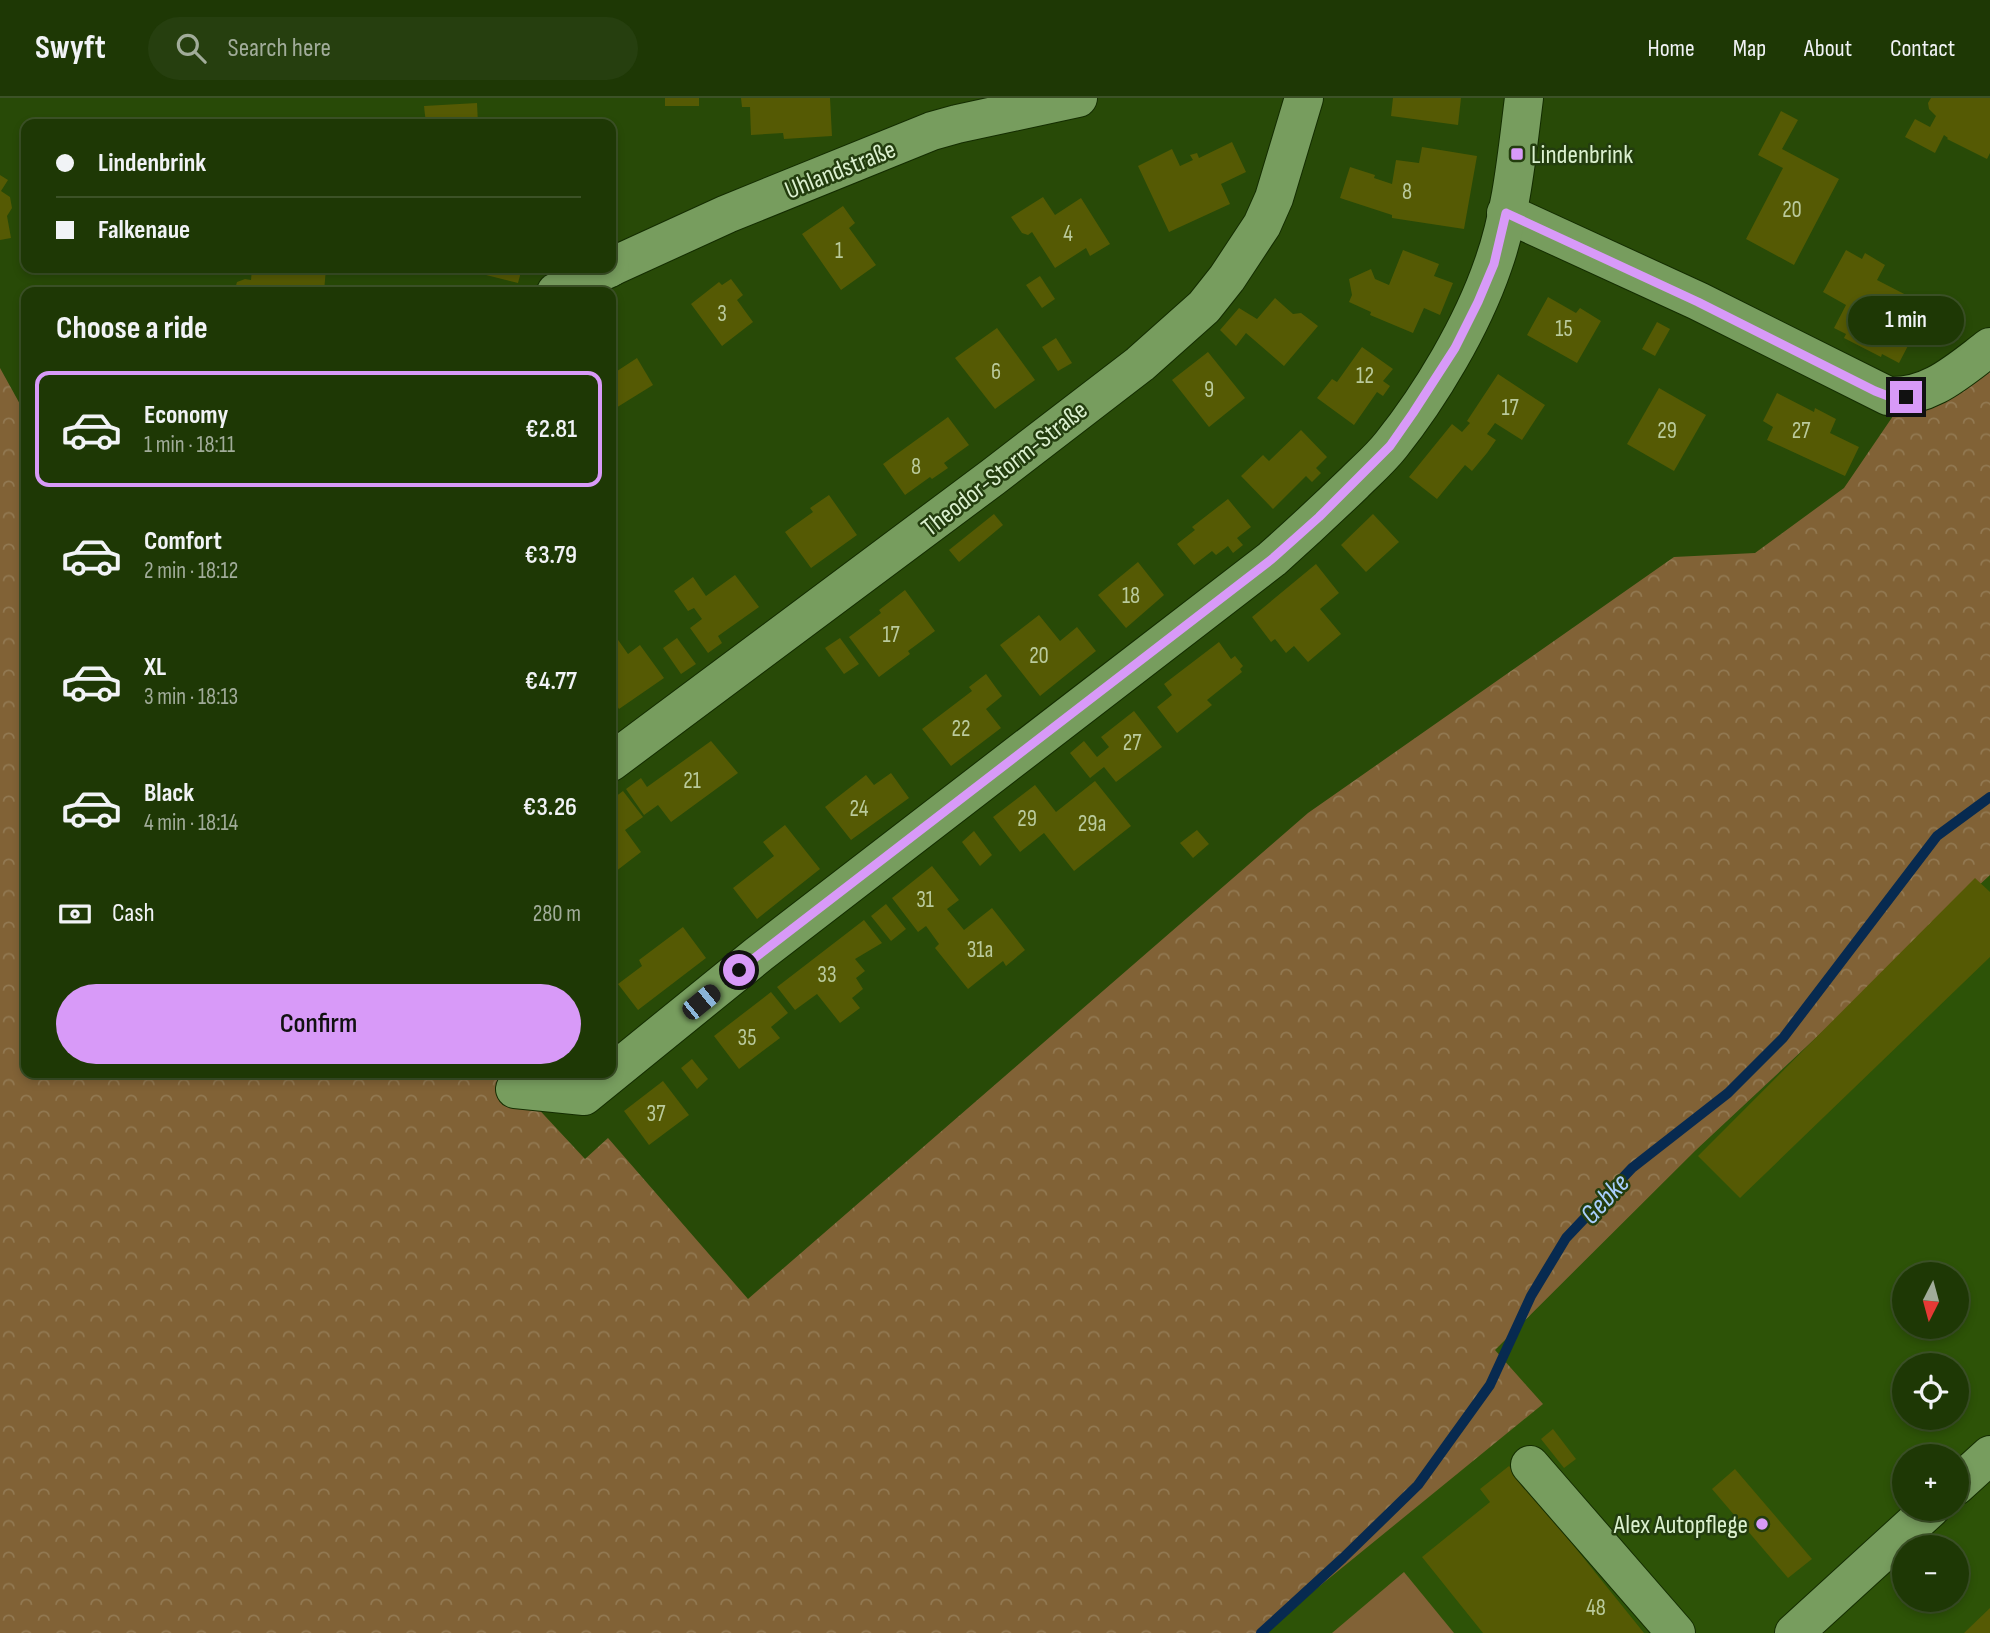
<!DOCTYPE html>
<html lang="en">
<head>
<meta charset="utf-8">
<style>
	:root { --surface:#1e3805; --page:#263f0f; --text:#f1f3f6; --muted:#a1ac9a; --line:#3c5227; --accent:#d89af8 }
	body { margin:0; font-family:"Sofia Sans Condensed",sans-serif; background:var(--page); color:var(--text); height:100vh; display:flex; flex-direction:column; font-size:26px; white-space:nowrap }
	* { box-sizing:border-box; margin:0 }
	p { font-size:23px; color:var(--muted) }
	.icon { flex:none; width:38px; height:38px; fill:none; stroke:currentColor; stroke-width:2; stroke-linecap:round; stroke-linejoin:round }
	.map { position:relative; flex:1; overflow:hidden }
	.details { position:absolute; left:21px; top:189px; width:595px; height:791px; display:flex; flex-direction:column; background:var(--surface); border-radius:14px; box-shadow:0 4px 10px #0003,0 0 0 2px var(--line) }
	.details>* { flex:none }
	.hud { position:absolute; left:21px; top:21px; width:595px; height:154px; border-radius:14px; box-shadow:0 4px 10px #0003,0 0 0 2px var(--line); display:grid; align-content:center; height:154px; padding:0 35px; background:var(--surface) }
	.needle { width:46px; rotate:186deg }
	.controls { position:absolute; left:1892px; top:1164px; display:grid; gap:14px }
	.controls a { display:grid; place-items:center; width:77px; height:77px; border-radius:50%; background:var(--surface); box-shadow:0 4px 10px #0003,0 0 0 2px var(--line); font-size:35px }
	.end { position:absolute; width:32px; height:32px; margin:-16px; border:9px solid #d89af8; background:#111; box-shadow:0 0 0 4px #111 }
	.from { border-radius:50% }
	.bubble { position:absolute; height:49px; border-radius:24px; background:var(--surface); box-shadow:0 4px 10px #0003,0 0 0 2px var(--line); font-size:23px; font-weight:600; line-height:49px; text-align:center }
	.car { position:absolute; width:21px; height:42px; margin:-21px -10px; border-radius:9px; box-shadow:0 0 5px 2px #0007; background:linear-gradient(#222 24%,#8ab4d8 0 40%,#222 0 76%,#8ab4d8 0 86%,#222 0) }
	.hud b { display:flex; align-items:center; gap:24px; height:66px; font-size:26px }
	.hud b+b { border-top:2px solid var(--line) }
	.hud i { width:18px; height:18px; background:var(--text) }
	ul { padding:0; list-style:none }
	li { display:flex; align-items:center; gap:21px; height:116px; margin:0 14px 10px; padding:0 21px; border:4px solid transparent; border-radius:14px }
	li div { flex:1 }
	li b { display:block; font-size:26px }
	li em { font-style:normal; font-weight:600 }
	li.active { border-color:var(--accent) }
	li>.icon { width:63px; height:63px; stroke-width:1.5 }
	h2 { padding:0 35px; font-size:32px; line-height:84px }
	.pay { display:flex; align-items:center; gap:18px; height:77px; padding:0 35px; font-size:26px }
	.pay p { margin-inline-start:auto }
	.action { display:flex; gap:14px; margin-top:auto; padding:14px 35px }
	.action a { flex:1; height:80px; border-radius:42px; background:var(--accent); color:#111; font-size:28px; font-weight:600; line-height:80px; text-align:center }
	header { display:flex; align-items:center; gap:42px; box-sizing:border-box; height:98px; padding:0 35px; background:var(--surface); border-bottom:2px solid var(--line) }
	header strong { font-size:33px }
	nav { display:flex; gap:38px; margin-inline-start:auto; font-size:24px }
	.search { width:490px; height:63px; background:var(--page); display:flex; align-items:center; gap:18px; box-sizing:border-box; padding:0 24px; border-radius:38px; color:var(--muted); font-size:26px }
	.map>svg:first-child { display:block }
	.built { fill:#2d5307; fill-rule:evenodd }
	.grass { fill:#816236 }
	.forest { fill:url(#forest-crowns) }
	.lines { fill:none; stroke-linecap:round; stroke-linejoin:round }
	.stream { stroke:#072a50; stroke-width:10 }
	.building { fill:#555a04 }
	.minor-casing { stroke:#142d00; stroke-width:40 }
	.minor { stroke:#779d5e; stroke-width:38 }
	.route { stroke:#d89af8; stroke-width:9 }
	.poi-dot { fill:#d89af8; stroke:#233d0e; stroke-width:2.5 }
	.labels { text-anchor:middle; stroke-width:5; stroke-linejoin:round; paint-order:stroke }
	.number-label { font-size:23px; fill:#baca9c }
	.poi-label { font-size:26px; fill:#dbf0cf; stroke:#233d0e; text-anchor:start }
	.street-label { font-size:26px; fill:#dbf0cf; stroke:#233d0e }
	.water-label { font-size:28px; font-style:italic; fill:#a8cefd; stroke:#233d0e }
</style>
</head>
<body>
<header>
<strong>Swyft</strong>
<div class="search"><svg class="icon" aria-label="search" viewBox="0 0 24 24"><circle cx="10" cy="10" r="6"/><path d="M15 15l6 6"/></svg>Search here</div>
<nav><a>Home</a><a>Map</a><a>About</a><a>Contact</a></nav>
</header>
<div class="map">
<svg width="1990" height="1535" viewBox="0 0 1990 1535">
	<defs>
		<pattern id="forest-crowns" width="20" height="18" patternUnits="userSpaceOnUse" patternTransform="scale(1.75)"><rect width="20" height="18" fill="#816236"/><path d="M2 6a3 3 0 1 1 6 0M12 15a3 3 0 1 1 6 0" fill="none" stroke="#927952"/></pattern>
	</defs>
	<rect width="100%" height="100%" fill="#284a07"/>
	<path class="built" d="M1990,777V1535H1262L1542,1306L1495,1252L1696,1052ZM1904,1176H1956V1228H1904ZM1904,1267H1956V1320H1904ZM1904,1358H1956V1410H1904ZM1904,1449H1956V1502H1904Z"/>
	<path class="grass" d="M1404,1474L1454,1535H1332Z"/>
	<path class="forest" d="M1990,240V777L1696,1052L1495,1252L1543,1306L1262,1535H0V270L26,317V975H505L585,1061L608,1040L748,1201L1308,715L1674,459L1755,455L1844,390L1906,299Z"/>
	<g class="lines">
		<path class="stream" d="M1261,1535L1343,1460L1418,1387L1490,1287L1531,1198L1566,1140L1632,1070L1728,995L1783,940L1937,738L1990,699"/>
	</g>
	<g class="building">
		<rect x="665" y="0" width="34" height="8"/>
		<path d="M741,0H830L832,38L784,41L783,35L751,37L750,9H742Z"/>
		<path d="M1393,0H1461L1458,27L1391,18Z"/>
		<path d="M1931,0H1990V55L1987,61L1947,41L1948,40L1944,37L1935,55L1905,39L1915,21L1930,29L1936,18L1929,11L1928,5Z"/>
		<path d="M477,5L478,26H426L424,8Z"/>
		<path d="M1781,13L1798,22L1782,51L1839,81L1794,167L1746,141L1783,70L1758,57Z"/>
		<path d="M1232,44L1246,74L1221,86L1230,106L1169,134L1138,68L1172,51L1180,68L1193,62L1190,57L1197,55L1199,60Z"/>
		<path d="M1422,49L1477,58L1464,131L1392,120V117L1340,100L1350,69L1375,77L1374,80L1392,86L1396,62L1419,65Z"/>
		<path d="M0,77L8,82L1,93L10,99L12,110L7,118L11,140L0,142Z"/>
		<path d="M1043,99L1055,117L1081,100L1110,146L1090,158L1086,150L1055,170L1032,134L1028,137L1022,135L1011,119Z"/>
		<path d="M843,108L855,125L849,130L876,167L841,192L802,136Z"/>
		<path d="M1403,152L1439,166L1434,178L1453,185L1440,217L1424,210L1413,235L1370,217L1371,214L1349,204L1352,197L1349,181L1371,171L1375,181L1389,187Z"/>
		<path d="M1846,152L1862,161L1865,155L1885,167L1877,182L1912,200L1896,231L1912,240L1899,265L1882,256L1881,259L1844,240L1846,236L1834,230L1846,207L1823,194Z"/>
		<path d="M252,170H326L324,194H234L237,184L245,181L251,182Z"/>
		<path d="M488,170H522L518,185L486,177Z"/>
		<path d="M1040,178L1055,201L1042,210L1026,187Z"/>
		<path d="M731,181L743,197L737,202L753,224L722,248L691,206L719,184L722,187Z"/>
		<path d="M1548,199L1576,215L1580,210L1601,223L1577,265L1527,237Z"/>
		<path d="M1275,200L1293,216L1301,215L1318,228L1284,268L1246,235L1236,248L1220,232L1239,210L1257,221Z"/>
		<path d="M1657,224L1670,231L1655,258L1642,251Z"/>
		<path d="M997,230L1035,282L995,311L955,260Z"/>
		<path d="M1056,240L1072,265L1058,273L1042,249Z"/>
		<path d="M1362,249L1393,271L1383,283L1390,288L1383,298L1377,294L1354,327L1317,300L1332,281L1337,284Z"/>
		<path d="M1208,254L1245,300L1209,329L1172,282Z"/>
		<path d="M637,260L653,287L611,313V277Z"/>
		<path d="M1498,276L1545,307L1522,342L1495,325L1487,336L1496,342L1487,355L1472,373L1465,367L1437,401L1409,379L1452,326L1462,334L1470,325L1467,323Z"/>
		<path d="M1659,290L1706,317L1674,373L1627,346Z"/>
		<path d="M1777,295L1814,314L1815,310L1836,321L1830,335L1859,349L1845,378L1767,342L1773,329L1763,323Z"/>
		<path d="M948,319L969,347L944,365L948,370L932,381L930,379L905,397L883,366Z"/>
		<path d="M1301,332L1327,359L1316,370L1321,375L1312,384L1306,378L1273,411L1241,378L1263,357L1269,363Z"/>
		<path d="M829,397L857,437L811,470L785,434L813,414L810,410Z"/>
		<path d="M1228,401L1251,429L1237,440L1243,447L1233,455L1228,448L1216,457L1212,453L1194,467L1177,446L1195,432L1192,429Z"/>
		<path d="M994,416L1003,427L959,464L949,452Z"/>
		<path d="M1373,416L1399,444L1366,474L1341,447Z"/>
		<path d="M1138,464L1164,497L1126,530L1098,497Z"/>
		<path d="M1316,466L1339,495L1320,511L1341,536L1308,564L1294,548L1286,555L1275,541L1271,544L1252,519Z"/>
		<path d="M735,477L759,509L718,538L722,545L708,555L690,530L702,521L694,510L688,513L674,493L693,479L706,498Z"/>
		<path d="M905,492L935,533L908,553L910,556L879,579L849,539L881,515L879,512Z"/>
		<path d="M1039,517L1060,543L1077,529L1096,553L1040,598L1000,547Z"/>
		<path d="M611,532L628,556L640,547L664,580L619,611L611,599Z"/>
		<path d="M677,540L696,566L681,576L663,550Z"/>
		<path d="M840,540L859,566L844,576L825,550Z"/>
		<path d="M1219,544L1231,561L1235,558L1243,568L1240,571L1242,574L1207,602L1212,607L1177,635L1157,609L1172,597L1164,586Z"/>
		<path d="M986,576L1002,598L986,611L1001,630L951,668L922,631L972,593L969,589Z"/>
		<path d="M1134,613L1162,649L1116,684L1104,669L1090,680L1070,655L1084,643L1097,659L1109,649L1101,639Z"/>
		<path d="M711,643L738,675L671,724L658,707L644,717L626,691L641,680L647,689Z"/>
		<path d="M891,675L909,700L851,742L825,709L866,677L874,687Z"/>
		<path d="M1095,683L1131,728L1074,773L1044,735L1020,754L993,719L1035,687L1056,714Z"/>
		<path d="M623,693L643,719L625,732L641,754L611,777V702Z"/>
		<path d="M785,727L820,771L757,821L733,790L774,758L763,744Z"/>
		<path d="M1197,732L1209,746L1193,760L1180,745Z"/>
		<path d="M974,733L992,757L980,768L962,744Z"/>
		<path d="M932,768L959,802L947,811L964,832L992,810L1025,852L1006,868L1003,863L968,891L935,850L939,846L926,828L918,834L892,800Z"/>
		<path d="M1975,780L1990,794V859L1740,1100L1698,1058Z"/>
		<path d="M886,806L906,831L891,843L871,818Z"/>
		<path d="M864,822L882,845L855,861L865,873L856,880L863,891L852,900L860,910L840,925L817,896L795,912L777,889Z"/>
		<path d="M683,829L706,860L638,912L618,886L642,868L639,862Z"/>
		<path d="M771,894L788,915L771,929L780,940L739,971L714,938Z"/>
		<path d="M692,961L708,981L697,991L681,970Z"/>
		<path d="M663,983L689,1017L649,1047L624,1013Z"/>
		<path d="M1553,1331L1576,1361L1564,1370L1541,1341Z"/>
		<path d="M1509,1368L1520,1381L1644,1535H1483L1422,1459L1490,1404L1480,1391Z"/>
		<path d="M1735,1371L1812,1461L1788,1480L1712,1391Z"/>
		<path d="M1990,1510V1535H1964Z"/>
	</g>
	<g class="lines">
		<defs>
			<g id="minor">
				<path d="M1506,115L1698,203L1888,298C1930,300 1958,273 1990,249"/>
				<path d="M611,169L727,116L932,33L957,26L1078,0"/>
				<path d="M556,194L610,170"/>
				<path d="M611,664L993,379L1140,266L1204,209L1227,180L1262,127L1274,100L1304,0"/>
				<path d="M515,991L584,998L759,856L1272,461C1300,436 1327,411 1354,385C1366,373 1380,361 1391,347C1431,297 1472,228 1493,167C1512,114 1517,55 1524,0"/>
				<path d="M1530,1367L1676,1535"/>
				<path d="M1956,1388L1990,1357"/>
				<path d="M1794,1535L1931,1410"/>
			</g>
		</defs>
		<use href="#minor" class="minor-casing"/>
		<use href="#minor" class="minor"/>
	</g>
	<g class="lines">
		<path class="route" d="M739,872L1272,461L1319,419L1390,348L1413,315L1455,250L1478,204L1494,166L1506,115L1698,204L1875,293L1888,298L1906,299"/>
	</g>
	<g class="poi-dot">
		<rect x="1510" y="49" width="14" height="14" rx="3.5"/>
		<circle cx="1762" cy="1426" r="7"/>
	</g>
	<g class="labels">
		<g class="number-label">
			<text x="1407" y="101">8</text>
			<text x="1792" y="119">20</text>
			<text x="1068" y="143">4</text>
			<text x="839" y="160">1</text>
			<text x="722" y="223">3</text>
			<text x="1564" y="238">15</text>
			<text x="996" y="281">6</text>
			<text x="1365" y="285">12</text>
			<text x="1209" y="299">9</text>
			<text x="1510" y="317">17</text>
			<text x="1667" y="340">29</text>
			<text x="1801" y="340">27</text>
			<text x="916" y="376">8</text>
			<text x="1131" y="505">18</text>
			<text x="891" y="544">17</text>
			<text x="1039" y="565">20</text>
			<text x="961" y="638">22</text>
			<text x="1132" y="652">27</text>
			<text x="692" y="690">21</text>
			<text x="859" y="718">24</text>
			<text x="1027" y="728">29</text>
			<text x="1092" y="733">29a</text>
			<text x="925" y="809">31</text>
			<text x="980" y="859">31a</text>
			<text x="827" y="884">33</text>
			<text x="747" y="947">35</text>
			<text x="656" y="1023">37</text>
			<text x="1596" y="1517">48</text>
		</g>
		<g class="poi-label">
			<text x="1531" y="65">Lindenbrink</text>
			<text x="1748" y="1435" text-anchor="end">Alex Autopflege</text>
		</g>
		<g class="street-label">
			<text transform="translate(840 71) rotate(-22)" y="9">Uhlandstraße</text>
			<text transform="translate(1004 370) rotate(-38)" y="9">Theodor-Storm-Straße</text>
		</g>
		<g class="water-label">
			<text transform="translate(1604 1100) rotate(-47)" y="10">Gebke</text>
		</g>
	</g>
</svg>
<div class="controls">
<a><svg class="needle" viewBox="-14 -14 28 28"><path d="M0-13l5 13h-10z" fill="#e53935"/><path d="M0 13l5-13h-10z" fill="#a1ac9a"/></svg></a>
<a><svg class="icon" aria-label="locate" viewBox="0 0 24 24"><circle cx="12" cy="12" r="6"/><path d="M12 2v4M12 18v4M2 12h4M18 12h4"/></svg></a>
<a>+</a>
<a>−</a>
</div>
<i class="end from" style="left:739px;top:872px"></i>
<i class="end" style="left:1906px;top:299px"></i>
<div class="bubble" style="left:1848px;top:198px;width:116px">1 min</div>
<i class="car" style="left:701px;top:904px;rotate:51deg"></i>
<div class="hud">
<b><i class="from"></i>Lindenbrink</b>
<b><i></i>Falkenaue</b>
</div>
<section class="details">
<h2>Choose a ride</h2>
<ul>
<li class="active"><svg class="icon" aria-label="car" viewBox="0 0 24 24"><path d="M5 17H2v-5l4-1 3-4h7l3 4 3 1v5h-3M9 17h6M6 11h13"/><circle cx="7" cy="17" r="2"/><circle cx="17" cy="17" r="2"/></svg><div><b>Economy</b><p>1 min · 18:11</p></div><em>€2.81</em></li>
<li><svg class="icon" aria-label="car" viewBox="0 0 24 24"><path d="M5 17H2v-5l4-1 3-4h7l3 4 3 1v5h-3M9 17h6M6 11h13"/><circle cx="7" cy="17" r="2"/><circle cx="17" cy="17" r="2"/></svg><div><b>Comfort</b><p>2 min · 18:12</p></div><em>€3.79</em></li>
<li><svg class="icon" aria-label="car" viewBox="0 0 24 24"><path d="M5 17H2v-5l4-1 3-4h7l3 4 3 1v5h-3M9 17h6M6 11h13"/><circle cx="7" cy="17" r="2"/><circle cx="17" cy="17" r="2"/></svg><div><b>XL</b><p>3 min · 18:13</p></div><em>€4.77</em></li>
<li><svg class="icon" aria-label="car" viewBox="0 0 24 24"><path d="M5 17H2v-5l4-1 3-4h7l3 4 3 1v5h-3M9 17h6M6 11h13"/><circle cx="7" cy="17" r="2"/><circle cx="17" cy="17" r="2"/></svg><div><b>Black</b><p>4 min · 18:14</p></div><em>€3.26</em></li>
</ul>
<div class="pay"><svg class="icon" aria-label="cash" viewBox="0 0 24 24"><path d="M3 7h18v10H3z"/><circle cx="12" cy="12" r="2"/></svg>Cash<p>280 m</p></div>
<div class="action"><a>Confirm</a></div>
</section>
</div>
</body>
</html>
